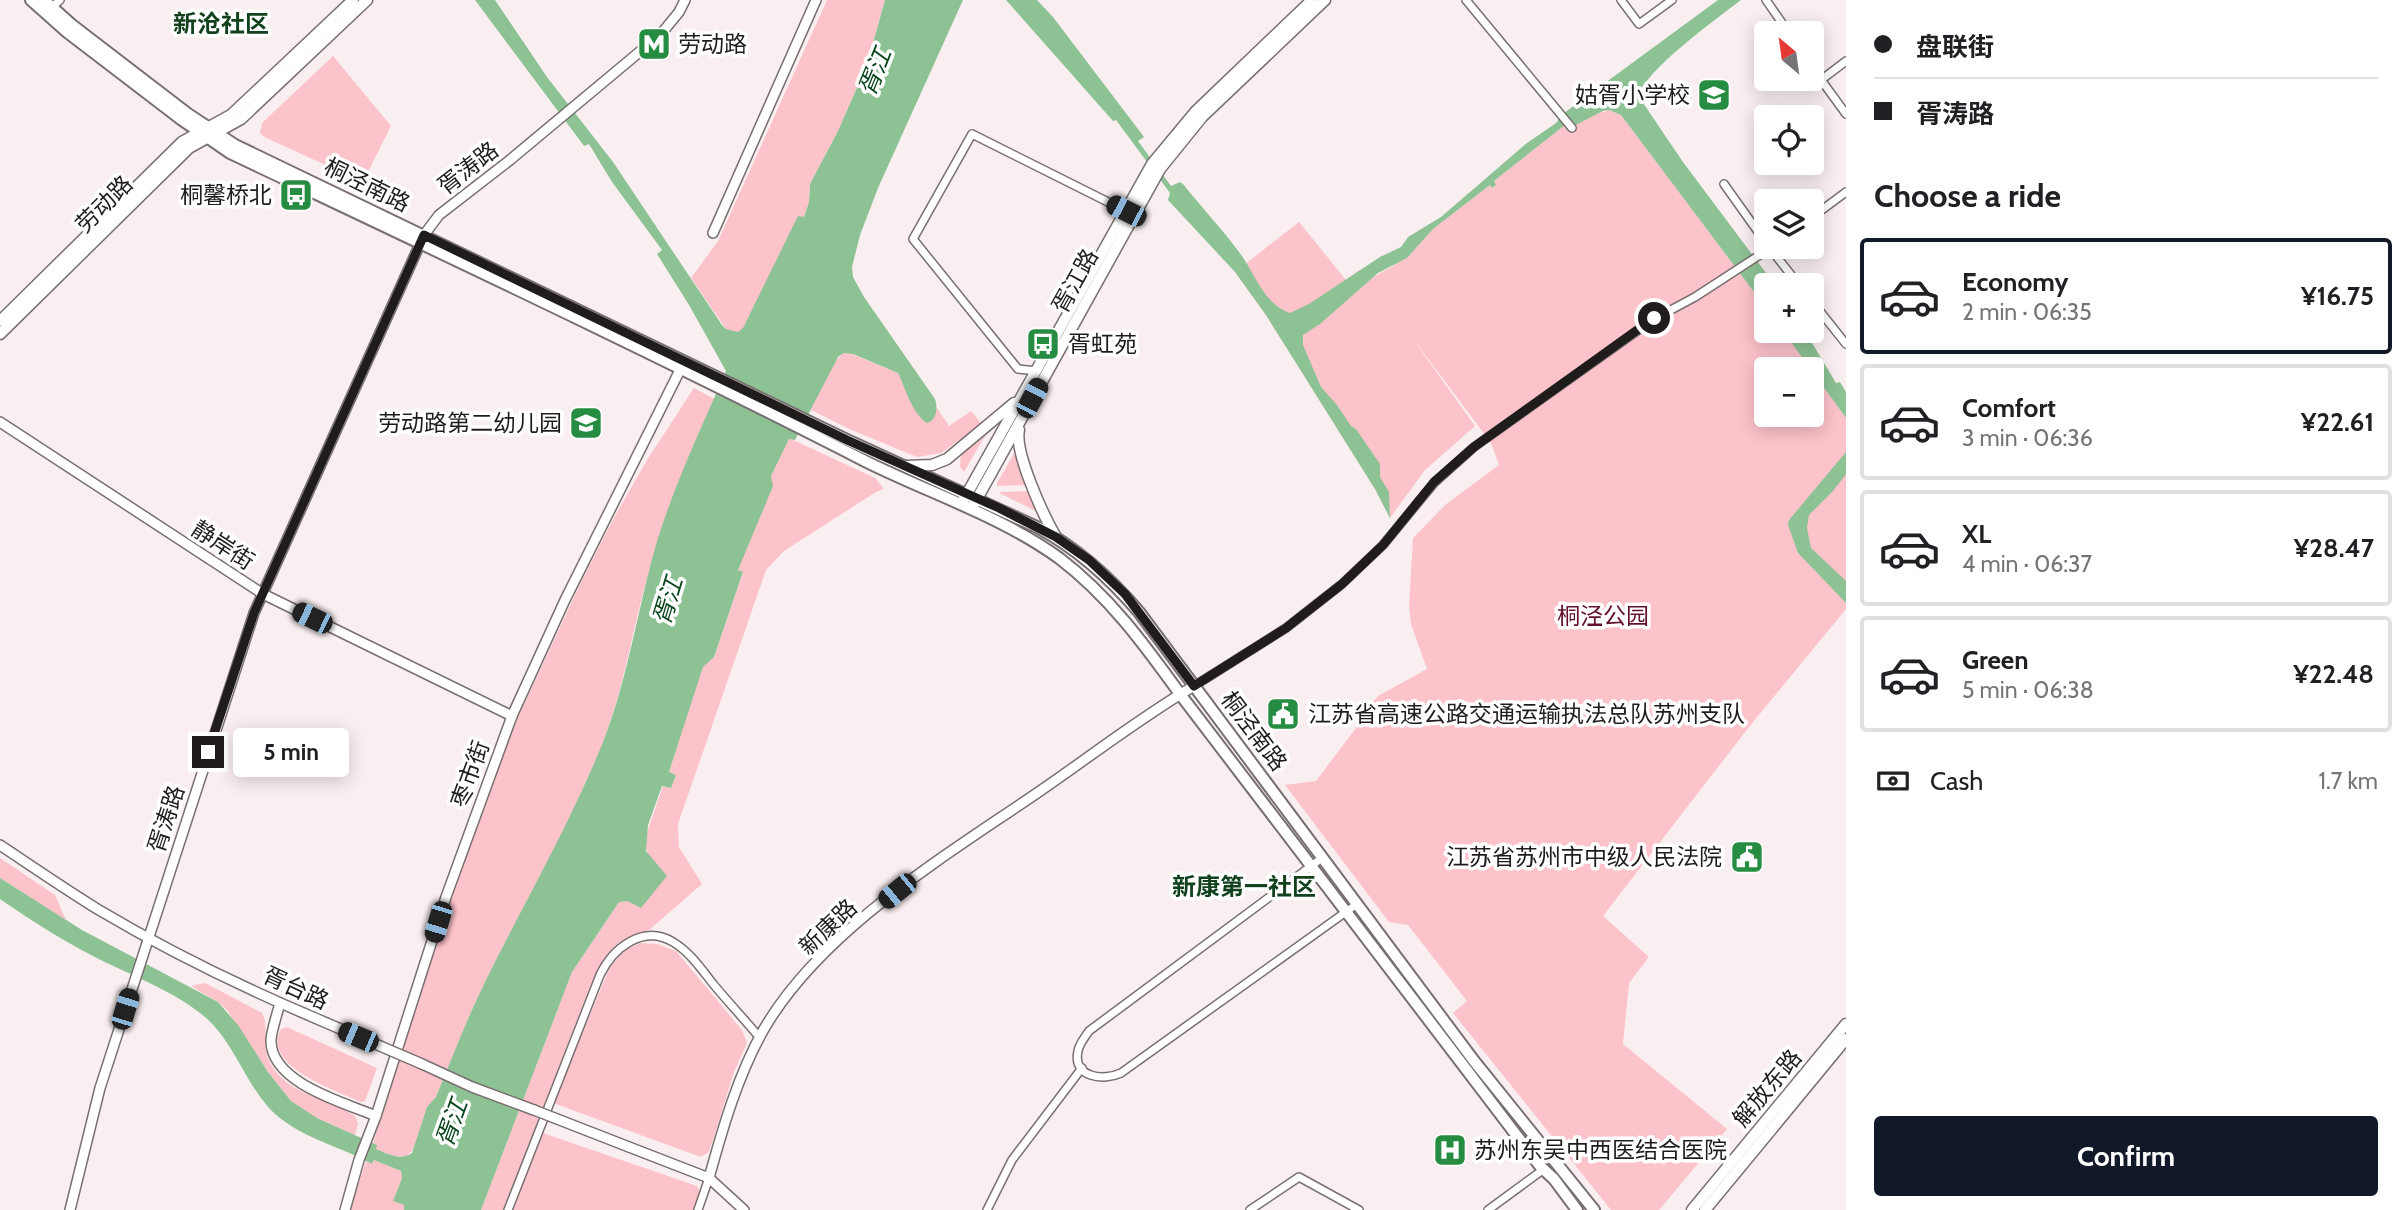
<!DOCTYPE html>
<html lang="en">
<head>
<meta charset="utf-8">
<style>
	:root { --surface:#fff; --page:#f6f6f6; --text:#202124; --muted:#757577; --line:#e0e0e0; --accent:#111827 }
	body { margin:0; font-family:Cabin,"Noto Sans SC",sans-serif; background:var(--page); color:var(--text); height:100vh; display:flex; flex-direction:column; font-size:26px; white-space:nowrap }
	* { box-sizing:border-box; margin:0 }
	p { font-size:23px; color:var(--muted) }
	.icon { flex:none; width:38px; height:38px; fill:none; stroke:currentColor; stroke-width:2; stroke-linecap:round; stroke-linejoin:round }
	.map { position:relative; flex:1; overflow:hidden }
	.side { display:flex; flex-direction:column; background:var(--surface); width:560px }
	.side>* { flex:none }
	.top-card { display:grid; align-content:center; height:154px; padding:0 28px; background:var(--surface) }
	.needle { width:46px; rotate:331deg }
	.fabs { position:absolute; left:1754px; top:21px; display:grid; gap:14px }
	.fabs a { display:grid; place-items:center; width:70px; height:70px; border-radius:7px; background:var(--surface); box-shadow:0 4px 18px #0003; font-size:35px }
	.end { position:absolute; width:32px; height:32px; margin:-16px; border:9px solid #201c1c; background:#fff; box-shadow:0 0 0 4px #fff }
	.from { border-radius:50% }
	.bubble { position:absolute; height:49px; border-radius:7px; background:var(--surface); box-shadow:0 4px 18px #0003; font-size:23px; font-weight:700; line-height:49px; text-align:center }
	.car { position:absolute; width:21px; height:42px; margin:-21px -10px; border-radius:9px; box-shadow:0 0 5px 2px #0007; background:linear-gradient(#222 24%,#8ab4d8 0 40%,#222 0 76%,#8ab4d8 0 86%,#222 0) }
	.top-card b { display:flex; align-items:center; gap:24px; height:66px; font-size:26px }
	.top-card b+b { border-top:2px solid var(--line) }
	.top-card i { width:18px; height:18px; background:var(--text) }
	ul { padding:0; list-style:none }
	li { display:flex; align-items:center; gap:21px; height:116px; margin:0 14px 10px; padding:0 14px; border:4px solid var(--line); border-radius:7px }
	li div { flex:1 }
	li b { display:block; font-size:26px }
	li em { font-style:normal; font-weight:700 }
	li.current { border-color:var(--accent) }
	li>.icon { width:63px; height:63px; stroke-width:1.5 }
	h2 { padding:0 28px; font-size:32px; line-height:84px }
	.pay { display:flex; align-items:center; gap:18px; height:77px; padding:0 28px; font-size:26px }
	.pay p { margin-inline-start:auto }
	.cta { display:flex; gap:14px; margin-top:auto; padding:14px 28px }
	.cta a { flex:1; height:80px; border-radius:7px; background:var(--accent); color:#fff; font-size:28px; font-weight:700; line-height:80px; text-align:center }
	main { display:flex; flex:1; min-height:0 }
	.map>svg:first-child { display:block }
	.green { fill:#fdc3cb }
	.water { fill:#8dc294 }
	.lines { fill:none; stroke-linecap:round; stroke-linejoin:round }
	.minor-casing { stroke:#786f70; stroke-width:10 }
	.tertiary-casing { stroke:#786f70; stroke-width:12 }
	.secondary-casing { stroke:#786f70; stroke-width:13 }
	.primary-casing { stroke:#786f70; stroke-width:14 }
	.minor { stroke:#fff; stroke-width:7 }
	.tertiary { stroke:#fff; stroke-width:9 }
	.secondary { stroke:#fff; stroke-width:10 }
	.primary { stroke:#fff; stroke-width:10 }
	.tertiary-bridge-casing { stroke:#786f70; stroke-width:12; stroke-linecap:butt }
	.tertiary-bridge { stroke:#fff; stroke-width:9 }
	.route { stroke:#201c1c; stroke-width:9 }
	.labels { text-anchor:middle; stroke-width:7; stroke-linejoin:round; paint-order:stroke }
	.poi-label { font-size:23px; fill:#201c1c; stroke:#fff; text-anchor:start }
	.street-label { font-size:23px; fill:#201c1c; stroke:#fff }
	.park-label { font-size:23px; fill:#621029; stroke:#fff }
	.neighbourhood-label { font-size:24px; font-weight:bold; fill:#11411d; stroke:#fff }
	.water-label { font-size:24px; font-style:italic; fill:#07441a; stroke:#fff }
</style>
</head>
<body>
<main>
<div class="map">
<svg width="1846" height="1210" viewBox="0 0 1846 1210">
	<rect width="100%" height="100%" fill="#faeff0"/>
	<g class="green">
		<path d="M827,0H885L867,65L838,131L810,184L809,202L804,217L743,329L738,332L726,329L691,278L718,241Z"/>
		<path d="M333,56L391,126L363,182L264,137L260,133L262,123Z"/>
		<path d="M1609,110L1621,115L1766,308V331H1783L1811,369H1766V415H1811V370L1846,418V609L1749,727L1603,916L1649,957L1629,983L1623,1044L1727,1129L1659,1210H1611L1453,1013L1467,1001L1408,925L1389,922L1285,785L1316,781L1362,720V715L1378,696L1427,669L1411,624L1409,606L1413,538L1445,505L1499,465L1491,443L1408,332L1475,426L1425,470L1390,518L1375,489L1266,315L1235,272L1299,222L1346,280L1359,270L1370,279L1407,258L1433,229L1490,185L1493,188L1496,185L1494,181L1565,125Z"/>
		<path d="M847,352L898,373L913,406L936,411L937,408L949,426L971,411L982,424L941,453L917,457L849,429L811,410C818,395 831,357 847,352Z"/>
		<path d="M694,388L714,399C686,462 660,526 643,593C630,643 622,693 603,742C571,824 525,901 486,980C467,1018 452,1058 436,1097C420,1114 422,1148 405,1157L393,1156L375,1149L373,1144L401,1044L454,883L508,739L583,578L615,516L647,460Z"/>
		<path d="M985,433L986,434L964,472L960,467L961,453Z"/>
		<path d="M789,438L875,478L884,489L876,492L784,551L766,570L678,824L679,847L702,884L649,930L618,943L602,962L589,989L503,1210H481L572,972L619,902L627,901L641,908L649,856L645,845L646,835L663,786L671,788L676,776L669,772L703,666L714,657L743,573L738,570L771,476Z"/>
		<path d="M1016,450L1028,485L997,486V483Z"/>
		<path d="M1030,491L1036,511L999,493L1000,492Z"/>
		<path d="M0,858L55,895L66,920L0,878Z"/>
		<path d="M640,943L657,944L676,951L742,1030L747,1043L734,1072L711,1146L709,1152L701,1157L553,1103L610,967L625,950Z"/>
		<path d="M205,983L262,1013C270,1028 261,1045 269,1061C285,1094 327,1098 355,1116L358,1124L355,1135L311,1115L291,1101L268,1072L227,1010L218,1002L191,986Z"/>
		<path d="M287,1027L377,1068L365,1101L361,1102C338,1091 261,1067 281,1029Z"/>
		<path d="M540,1132L697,1186L701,1195L696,1210H512Z"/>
		<path d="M374,1160L401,1171L402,1178L393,1201L404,1205V1210H350L366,1161L372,1164Z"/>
	</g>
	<g class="water">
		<path d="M475,0H495L547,77L613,162L722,325L726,329L738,332L743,328L798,216L804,217L809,202L810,184L838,131L867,65L885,0H963L878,188L860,235L852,267L853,277L864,297L935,399C938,408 937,420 927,423C912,413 906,390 898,373L853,354L844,353L838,357L795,440L789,439L771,476L773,486L738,570L743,572L714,657L703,667L669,772L676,775L671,788L662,786L648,825L646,851L667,876L641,908L627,901L619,902L572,972L481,1210H404V1205L393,1201L402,1178L401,1171L374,1160L372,1164C338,1145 296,1137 269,1108C243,1079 232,1037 200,1013C168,988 127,974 91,955C60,939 29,919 0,899V878L82,930L218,1002L238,1025L268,1072L291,1101L317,1118L377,1145L376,1149C388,1154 400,1161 412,1153L427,1107L436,1097C452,1058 467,1018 486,980C525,901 570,824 603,742C629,676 638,605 658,538C676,481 702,426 726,371L689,305L657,254L662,250L612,182L589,144L584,146Z"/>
		<path d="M1006,0H1037L1053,17L1144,137L1138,141L1171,186L1180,182L1183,184C1202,208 1224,231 1242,256C1255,275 1265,305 1290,313L1309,304L1380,257L1401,247L1408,237L1441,217L1527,143L1556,123L1564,113L1718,0H1741C1719,17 1641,73 1639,97L1683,162L1775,285H1766V308L1621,115L1609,110L1603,111L1568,129L1565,125L1494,181L1496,185L1492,188L1490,185L1433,229L1407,258L1378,273L1320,324L1303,335V345L1321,387L1337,405L1351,426L1356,429L1380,464V477L1389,492L1390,518L1375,489L1266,315L1235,272L1168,200L1170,193L1116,120L1113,121Z"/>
		<path d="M1783,331H1805L1836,383L1840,382L1846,392V418Z"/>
		<path d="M1846,452V474L1833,491L1809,515L1807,528L1811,548L1846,581V603L1798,553L1788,525L1789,520Z"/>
	</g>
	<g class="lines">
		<defs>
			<g id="minor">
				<path d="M1466,0L1572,128"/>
				<path d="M1621,0L1639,24L1672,0"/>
				<path d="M1766,0L1789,33"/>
				<path d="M52,7L60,0"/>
				<path d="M1811,66L1846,114"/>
				<path d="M1821,80L1846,61"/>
				<path d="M1724,184L1766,243"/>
				<path d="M1811,218L1846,192"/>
				<path d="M1769,247L1799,285"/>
				<path d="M1811,300L1846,344"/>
				<path d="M1037,371L1018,369L913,239L972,134L1126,211"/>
				<path d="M1194,686L1286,628L1342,584L1383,545L1434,483L1474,447L1654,319L1695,297L1772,247"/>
				<path d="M1322,858L1089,1031C1085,1037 1079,1044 1078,1051C1072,1078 1104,1081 1121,1073L1357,904"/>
				<path d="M508,1210L600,975C613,948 643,924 673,942C690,952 702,970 714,985C729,1003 745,1020 760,1038"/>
				<path d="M698,1210L709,1178"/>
				<path d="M987,1210L1012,1160L1082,1068"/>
				<path d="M1250,1210L1299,1177L1359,1210"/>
				<path d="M1488,1210L1544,1169"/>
			</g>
			<g id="tertiary">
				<path d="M713,233L816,0"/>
				<path d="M0,422L263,594L512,716"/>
				<path d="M0,845C33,867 65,889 99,910C168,951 242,987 315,1018"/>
				<path d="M280,1003C277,1015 272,1028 271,1040C270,1083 345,1103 376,1116"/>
				<path d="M422,1064L472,1087L534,1110"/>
				<path d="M629,1147L709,1178L744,1210"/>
				<path d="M709,1178C723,1127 738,1075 764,1029C822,929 947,855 1040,791C1091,756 1141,717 1194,686"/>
				<path d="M70,1210L100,1088L254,613L424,235L439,215L510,160L661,34L679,12L685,0"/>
				<path d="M345,1210L359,1160L376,1116L446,897L512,716L565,600L680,370"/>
			</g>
			<g id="secondary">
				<path d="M0,321L182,142L231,115L353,0"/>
				<path d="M0,334L189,148L241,119L367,0"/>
				<path d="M1019,430C1014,452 1044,517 1056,537"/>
				<path d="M907,466L932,465L947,459L1014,403"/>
				<path d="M963,501L1152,164L1196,111L1312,0"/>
				<path d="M973,506L1160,169L1202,117L1325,0"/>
				<path d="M1692,1210L1846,1024"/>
				<path d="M1705,1210L1846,1039"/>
			</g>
			<g id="primary">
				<path d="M31,0L67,32L182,120L230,153C443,254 656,354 865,461C929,493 1001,516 1059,558C1109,596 1144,644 1180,694L1540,1166L1554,1179L1577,1210"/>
				<path d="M44,0L72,25L188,114L235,145L847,440L1039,528C1078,549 1110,578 1139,612L1474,1061L1594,1210"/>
			</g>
		</defs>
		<use href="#minor" class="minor-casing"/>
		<use href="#tertiary" class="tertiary-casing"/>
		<use href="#secondary" class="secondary-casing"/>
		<use href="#primary" class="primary-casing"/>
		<use href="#minor" class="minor"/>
		<use href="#tertiary" class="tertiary"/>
		<use href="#secondary" class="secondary"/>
		<use href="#primary" class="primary"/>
		<defs>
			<g id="tertiary-bridge">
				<path d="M315,1018L422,1064"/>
				<path d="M534,1110L629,1147"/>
			</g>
		</defs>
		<use href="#tertiary-bridge" class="tertiary-bridge-casing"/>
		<use href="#tertiary-bridge" class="tertiary-bridge"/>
	</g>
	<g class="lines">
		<path class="route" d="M208,752L254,613L424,235L847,440L999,508L1056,537L1089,560L1125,594L1194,686L1286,628L1342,584L1383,545L1434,482L1474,447L1654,318"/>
	</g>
	<defs>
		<symbol id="metro-square" viewBox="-11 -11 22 22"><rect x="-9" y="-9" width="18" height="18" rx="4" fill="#268c41" stroke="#fff"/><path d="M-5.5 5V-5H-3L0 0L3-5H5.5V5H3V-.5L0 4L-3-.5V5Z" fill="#fff"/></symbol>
		<symbol id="school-square" viewBox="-11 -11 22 22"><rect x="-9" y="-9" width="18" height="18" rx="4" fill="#268c41" stroke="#fff"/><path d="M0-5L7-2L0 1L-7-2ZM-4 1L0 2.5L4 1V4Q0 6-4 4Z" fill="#fff"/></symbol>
		<symbol id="bus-square" viewBox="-11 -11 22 22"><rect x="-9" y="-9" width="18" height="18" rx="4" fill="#268c41" stroke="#fff"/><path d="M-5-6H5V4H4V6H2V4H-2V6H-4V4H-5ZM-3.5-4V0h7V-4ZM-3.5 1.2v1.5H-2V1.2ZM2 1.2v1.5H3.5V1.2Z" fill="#fff"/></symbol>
		<symbol id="civic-square" viewBox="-11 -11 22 22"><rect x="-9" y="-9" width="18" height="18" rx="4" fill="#268c41" stroke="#fff"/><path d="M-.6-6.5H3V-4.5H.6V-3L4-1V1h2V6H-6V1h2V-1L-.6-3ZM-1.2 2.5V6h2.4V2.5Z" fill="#fff"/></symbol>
		<symbol id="hospital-square" viewBox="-11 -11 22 22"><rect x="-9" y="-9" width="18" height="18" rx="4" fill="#268c41" stroke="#fff"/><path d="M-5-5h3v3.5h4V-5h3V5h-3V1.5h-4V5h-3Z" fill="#fff"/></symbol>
	</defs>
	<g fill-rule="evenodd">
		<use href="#metro-square" x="635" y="25" width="38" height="38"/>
		<use href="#school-square" x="1695" y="76" width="38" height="38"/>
		<use href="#bus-square" x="277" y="176" width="38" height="38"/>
		<use href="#bus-square" x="1024" y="325" width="38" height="38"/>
		<use href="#school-square" x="567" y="404" width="38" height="38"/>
		<use href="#civic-square" x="1264" y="695" width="38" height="38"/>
		<use href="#civic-square" x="1728" y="838" width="38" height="38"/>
		<use href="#hospital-square" x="1431" y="1131" width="38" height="38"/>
	</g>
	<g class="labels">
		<g class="poi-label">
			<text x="678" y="52">劳动路</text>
			<text x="1690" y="103" text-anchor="end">姑胥小学校</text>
			<text x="272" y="203" text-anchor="end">桐馨桥北</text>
			<text x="1068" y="352">胥虹苑</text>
			<text x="562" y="431" text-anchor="end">劳动路第二幼儿园</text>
			<text x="1308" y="722">江苏省高速公路交通运输执法总队苏州支队</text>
			<text x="1722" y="865" text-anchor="end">江苏省苏州市中级人民法院</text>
			<text x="1474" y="1158">苏州东吴中西医结合医院</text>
		</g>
		<g class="street-label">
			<text transform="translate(468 168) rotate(-38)" y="8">胥涛路</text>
			<text transform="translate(367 185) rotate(26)" y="8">桐泾南路</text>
			<text transform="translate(104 204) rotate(-45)" y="8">劳动路</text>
			<text transform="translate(1075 281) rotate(-61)" y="8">胥江路</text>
			<text transform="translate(223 545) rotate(33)" y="8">静岸街</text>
			<text transform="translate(1254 731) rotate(53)" y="8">桐泾南路</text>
			<text transform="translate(470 774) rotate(-70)" y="8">枣市街</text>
			<text transform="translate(166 819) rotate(-72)" y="8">胥涛路</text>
			<text transform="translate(828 927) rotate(-43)" y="8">新康路</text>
			<text transform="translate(296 988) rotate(25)" y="8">胥台路</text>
			<text transform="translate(1767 1088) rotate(-50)" y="8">解放东路</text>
		</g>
		<g class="park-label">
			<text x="1603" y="624">桐泾公园</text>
		</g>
		<g class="neighbourhood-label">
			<text x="221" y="32">新沧社区</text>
			<text x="1244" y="895">新康第一社区</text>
		</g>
		<g class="water-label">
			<text transform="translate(875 72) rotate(-68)" y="8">胥江</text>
			<text transform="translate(668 601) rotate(-73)" y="8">胥江</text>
			<text transform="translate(452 1123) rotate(-70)" y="8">胥江</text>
		</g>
	</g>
</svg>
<div class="fabs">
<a><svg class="needle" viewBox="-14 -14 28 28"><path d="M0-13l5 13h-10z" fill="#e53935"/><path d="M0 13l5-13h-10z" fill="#757577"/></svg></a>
<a><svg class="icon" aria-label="locate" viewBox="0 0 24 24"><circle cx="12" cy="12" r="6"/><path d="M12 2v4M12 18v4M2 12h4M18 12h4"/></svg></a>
<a><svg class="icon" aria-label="layers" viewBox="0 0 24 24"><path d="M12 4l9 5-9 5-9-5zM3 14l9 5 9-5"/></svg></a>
<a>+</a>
<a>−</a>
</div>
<i class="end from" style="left:1654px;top:318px"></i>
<i class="end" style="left:208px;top:752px"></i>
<div class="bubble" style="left:233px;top:728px;width:116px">5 min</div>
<i class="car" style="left:1126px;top:211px;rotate:297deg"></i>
<i class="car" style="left:1032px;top:398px;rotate:28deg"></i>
<i class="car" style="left:312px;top:618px;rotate:296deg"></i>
<i class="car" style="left:897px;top:891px;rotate:231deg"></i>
<i class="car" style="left:438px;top:922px;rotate:197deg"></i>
<i class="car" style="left:125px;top:1009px;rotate:17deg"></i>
<i class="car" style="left:358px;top:1037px;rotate:293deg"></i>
</div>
<section class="side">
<div class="top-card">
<b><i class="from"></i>盘联街</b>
<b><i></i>胥涛路</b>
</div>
<h2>Choose a ride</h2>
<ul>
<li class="current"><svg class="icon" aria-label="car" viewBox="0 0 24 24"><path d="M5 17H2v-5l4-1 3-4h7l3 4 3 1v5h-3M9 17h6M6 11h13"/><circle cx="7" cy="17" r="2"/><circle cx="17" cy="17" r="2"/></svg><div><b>Economy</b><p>2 min · 06:35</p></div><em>¥16.75</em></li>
<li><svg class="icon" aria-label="car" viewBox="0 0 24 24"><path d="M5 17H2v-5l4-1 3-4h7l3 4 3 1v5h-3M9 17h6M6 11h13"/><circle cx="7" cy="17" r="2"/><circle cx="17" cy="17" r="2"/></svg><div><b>Comfort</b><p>3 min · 06:36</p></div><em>¥22.61</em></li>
<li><svg class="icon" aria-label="car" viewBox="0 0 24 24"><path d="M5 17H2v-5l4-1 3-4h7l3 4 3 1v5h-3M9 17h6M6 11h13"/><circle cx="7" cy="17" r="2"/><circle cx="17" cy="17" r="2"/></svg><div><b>XL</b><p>4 min · 06:37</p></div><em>¥28.47</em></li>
<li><svg class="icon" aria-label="car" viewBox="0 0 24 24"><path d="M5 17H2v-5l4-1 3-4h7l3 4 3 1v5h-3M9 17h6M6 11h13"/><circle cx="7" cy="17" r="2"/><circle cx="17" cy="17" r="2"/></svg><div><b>Green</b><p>5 min · 06:38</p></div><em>¥22.48</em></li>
</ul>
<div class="pay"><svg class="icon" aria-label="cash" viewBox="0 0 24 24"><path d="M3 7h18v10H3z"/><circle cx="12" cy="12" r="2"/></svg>Cash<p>1.7 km</p></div>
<div class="cta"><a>Confirm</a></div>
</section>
</main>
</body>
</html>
